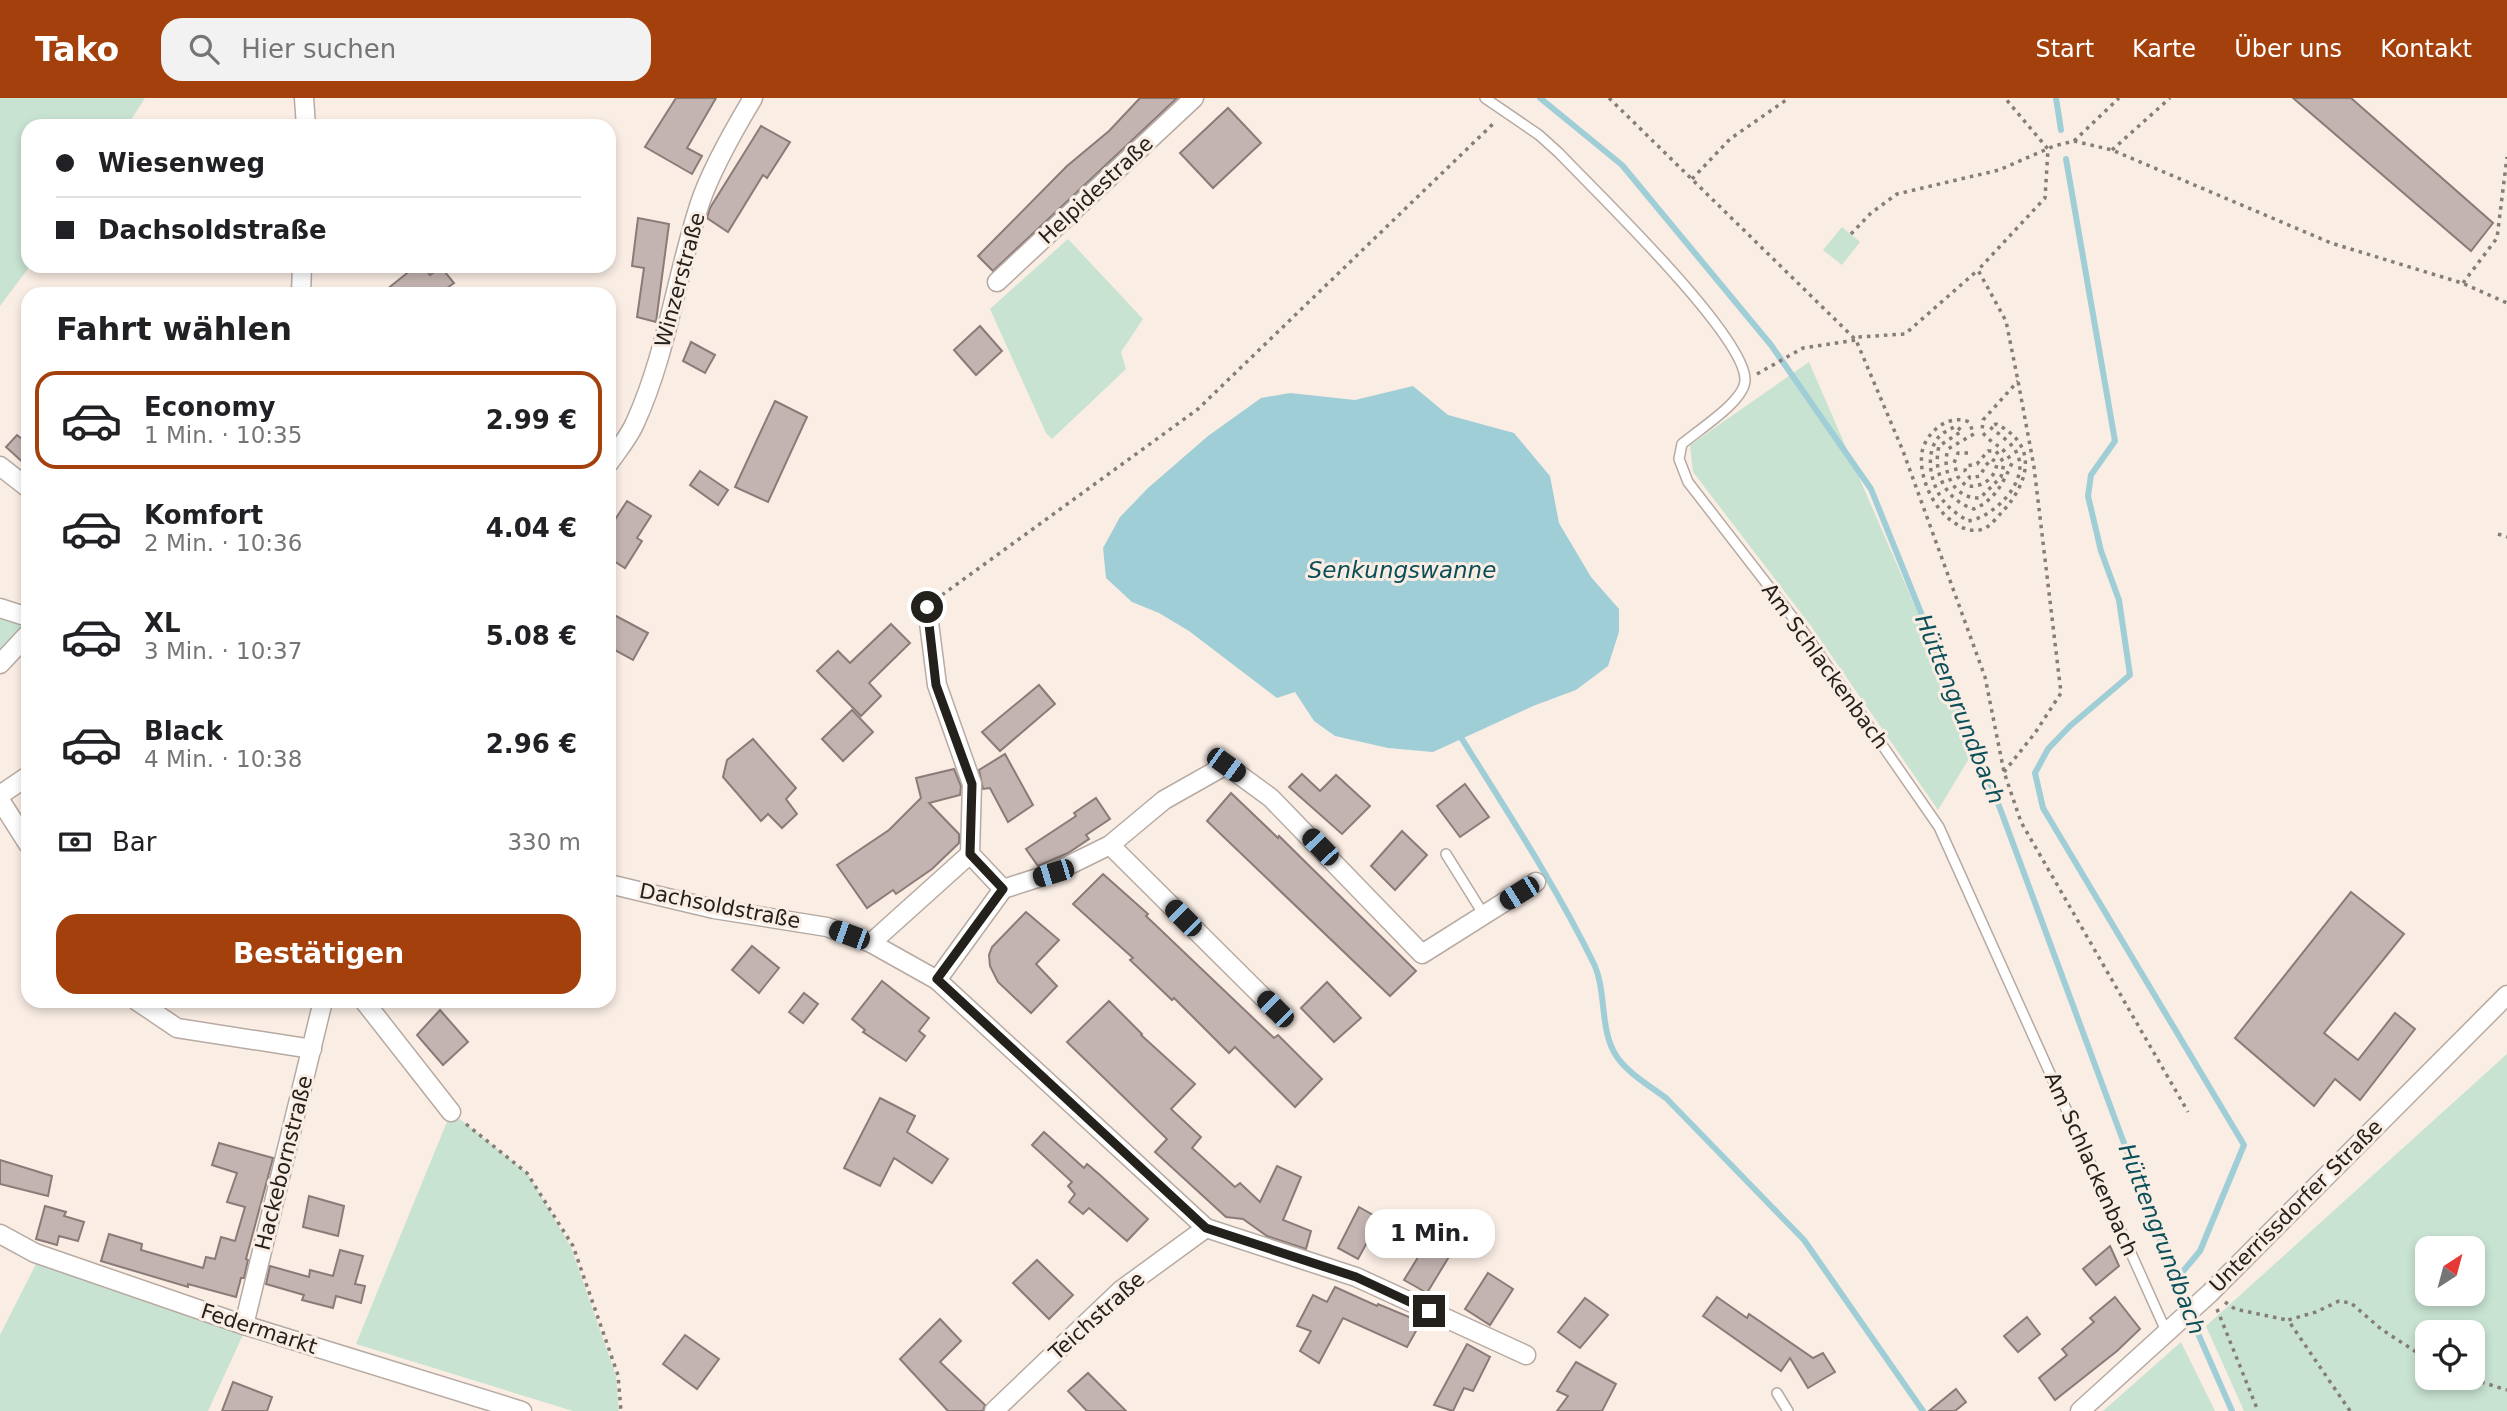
<!DOCTYPE html>
<html lang="de">
<head>
<meta charset="utf-8">
<style>
	:root { --surface:#fff; --page:#f2f2f2; --text:#202124; --muted:#757577; --line:#e0e0e0; --accent:#a4400c }
	body { margin:0; font-family:"DejaVu Sans",sans-serif; background:var(--page); color:var(--text); height:100vh; display:flex; flex-direction:column; font-size:26px; white-space:nowrap }
	* { box-sizing:border-box; margin:0 }
	p { font-size:23px; color:var(--muted) }
	.icon { flex:none; width:38px; height:38px; fill:none; stroke:currentColor; stroke-width:2; stroke-linecap:round; stroke-linejoin:round }
	.map { position:relative; flex:1; overflow:hidden }
	.side { position:absolute; left:21px; top:189px; width:595px; height:721px; display:flex; flex-direction:column; background:var(--surface); border-radius:21px; box-shadow:0 4px 10px #0003 }
	.side>* { flex:none }
	.hud { position:absolute; left:21px; top:21px; width:595px; height:154px; border-radius:21px; box-shadow:0 4px 10px #0003; display:grid; align-content:center; height:154px; padding:0 35px; background:var(--surface) }
	.needle { width:46px; rotate:36deg }
	.fabs { position:absolute; left:2415px; top:1138px; display:grid; gap:14px }
	.fabs a { display:grid; place-items:center; width:70px; height:70px; border-radius:14px; background:var(--surface); box-shadow:0 4px 10px #0003; font-size:35px }
	.end { position:absolute; width:32px; height:32px; margin:-16px; border:9px solid #24201c; background:#fff; box-shadow:0 0 0 4px #fff }
	.from { border-radius:50% }
	.bubble { position:absolute; height:49px; border-radius:21px; background:var(--surface); box-shadow:0 4px 10px #0003; font-size:23px; font-weight:700; line-height:49px; text-align:center }
	.car { position:absolute; width:21px; height:42px; margin:-21px -10px; border-radius:9px; box-shadow:0 0 5px 2px #0007; background:linear-gradient(#222 24%,#8ab4d8 0 40%,#222 0 76%,#8ab4d8 0 86%,#222 0) }
	.hud b { display:flex; align-items:center; gap:24px; height:66px; font-size:26px }
	.hud b+b { border-top:2px solid var(--line) }
	.hud i { width:18px; height:18px; background:var(--text) }
	ul { padding:0; list-style:none }
	li { display:flex; align-items:center; gap:21px; height:98px; margin:0 14px 10px; padding:0 21px; border:4px solid transparent; border-radius:21px }
	li div { flex:1 }
	li b { display:block; font-size:26px }
	li em { font-style:normal; font-weight:700 }
	li.current { border-color:var(--accent) }
	li>.icon { width:63px; height:63px; stroke-width:1.5 }
	h2 { padding:0 35px; font-size:32px; line-height:84px }
	.pay { display:flex; align-items:center; gap:18px; height:77px; padding:0 35px; font-size:26px }
	.pay p { margin-inline-start:auto }
	.button { display:flex; gap:14px; margin-top:auto; padding:14px 35px }
	.button a { flex:1; height:80px; border-radius:21px; background:var(--accent); color:#fff; font-size:28px; font-weight:700; line-height:80px; text-align:center }
	header { display:flex; align-items:center; gap:42px; box-sizing:border-box; height:98px; padding:0 35px; background:var(--accent); color:#fff }
	header strong { font-size:33px }
	nav { display:flex; gap:38px; margin-inline-start:auto; font-size:24px }
	.search { width:490px; height:63px; background:var(--page); display:flex; align-items:center; gap:18px; box-sizing:border-box; padding:0 24px; border-radius:21px; color:var(--muted); font-size:26px }
	.map>svg:first-child { display:block }
	.green { fill:#c8e3d2; fill-rule:evenodd }
	.water { fill:#a0ced7 }
	.lines { fill:none; stroke-linecap:round; stroke-linejoin:round }
	.stream { stroke:#a0ced7; stroke-width:6 }
	.building { fill:#c4b4b1; stroke:#8a7b78; stroke-width:2 }
	.lane-casing { stroke:#b7aaa2; stroke-width:12 }
	.street-casing { stroke:#b7aaa2; stroke-width:21 }
	.path { stroke:#857d77; stroke-width:3.5; stroke-dasharray:3.5 5; stroke-linecap:butt }
	.lane { stroke:#fff; stroke-width:9 }
	.street { stroke:#fff; stroke-width:18 }
	.route { stroke:#24201c; stroke-width:9 }
	.labels { text-anchor:middle; stroke-width:6; stroke-linejoin:round; paint-order:stroke }
	.street-label { font-size:21px; fill:#24201c; stroke:#faede4 }
	.water-label { font-size:23px; font-style:italic; fill:#0a4f59; stroke:#faede4 }
</style>
</head>
<body>
<header>
<strong>Tako</strong>
<div class="search"><svg class="icon" aria-label="search" viewBox="0 0 24 24"><circle cx="10" cy="10" r="6"/><path d="M15 15l6 6"/></svg>Hier suchen</div>
<nav><a>Start</a><a>Karte</a><a>Über uns</a><a>Kontakt</a></nav>
</header>
<div class="map">
<svg width="2507" height="1313" viewBox="0 0 2507 1313">
	<rect width="100%" height="100%" fill="#faede4"/>
	<g class="green">
		<path d="M0,0H145L127,28H28V168H30L0,208Z"/>
		<path d="M1842,129L1860,144L1842,167L1823,152Z"/>
		<path d="M1068,141L1143,221L1121,254L1126,271L1052,341L1046,335L990,211Z"/>
		<path d="M1809,264L1976,649L1938,712L1811,528L1693,374L1690,347Z"/>
		<path d="M0,518L28,527V530L0,559Z"/>
		<path d="M2507,956V1313H2244L2206,1228ZM2427,1150H2473V1195H2427ZM2427,1234H2473V1279H2427Z"/>
		<path d="M451,1014L527,1075L571,1149L616,1278L619,1313H573L356,1246Z"/>
		<path d="M36,1166L246,1230L208,1313H0V1237Z"/>
		<path d="M2181,1244L2215,1313H2103Z"/>
	</g>
	<path class="water" d="M1413,288L1448,317L1514,335L1550,378L1559,425L1591,479L1619,511V534L1608,568L1576,592L1533,608L1433,654L1388,650L1335,638L1314,623L1295,594L1277,600L1189,533L1159,515L1132,504L1106,480L1103,450L1120,419L1148,390L1208,338L1261,300L1290,295L1355,302Z"/>
	<g class="lines">
		<g class="stream">
			<path d="M1540,0L1622,67L1771,247L1871,391L2001,713L2175,1183L2232,1313"/>
			<path d="M2056,0L2061,32"/>
			<path d="M2066,61L2115,343L2091,377L2088,398L2101,453L2119,502L2130,577L2070,628L2048,651L2035,675L2043,710L2244,1047L2200,1153L2175,1183"/>
			<path d="M1462,641C1508,715 1556,788 1594,866C1607,894 1599,933 1617,959C1629,976 1650,988 1666,1000L1804,1142L1923,1313"/>
		</g>
	</g>
	<g class="building">
		<path d="M676,0H716L687,50L702,58L692,76L645,49Z"/>
		<path d="M1140,0H1177L993,173L978,158L1067,68L1109,33Z"/>
		<path d="M2293,0H2351L2493,125L2471,153Z"/>
		<path d="M1228,10L1261,45L1213,90L1180,55Z"/>
		<path d="M761,28L790,44L767,80L763,77L728,134L707,120L710,110Z"/>
		<path d="M638,120L669,126L656,224L637,219L644,170L632,168Z"/>
		<path d="M416,168H423L430,177L441,169L454,185L443,193L445,196H381Z"/>
		<path d="M980,228L1002,253L976,277L954,252Z"/>
		<path d="M691,244L715,257L705,275L683,263Z"/>
		<path d="M775,303L807,319L768,404L735,389Z"/>
		<path d="M17,337L28,346V369L6,349Z"/>
		<path d="M700,373L728,392L718,407L690,387Z"/>
		<path d="M627,403L651,418L637,440L642,443L625,470L609,460V431Z"/>
		<path d="M616,518L648,535L633,562L609,549V530Z"/>
		<path d="M891,526L910,545L869,585L881,598L861,618L817,573L838,553L850,565Z"/>
		<path d="M1039,587L1055,606L1000,653L982,634Z"/>
		<path d="M852,612L873,634L843,663L822,641Z"/>
		<path d="M753,641L796,690L786,701L797,716L782,730L768,716L761,723L723,679L727,662Z"/>
		<path d="M1005,656L1033,707L1008,724L990,690L983,691L979,672Z"/>
		<path d="M954,671L961,688L960,697L929,705L959,736V745L932,771L896,796L893,792L867,810L837,767L889,732L921,700L916,680Z"/>
		<path d="M1302,676L1320,693L1336,677L1370,708L1342,736L1289,689Z"/>
		<path d="M1465,686L1489,719L1460,739L1437,708Z"/>
		<path d="M1231,695L1278,740L1279,738L1416,873L1390,898L1207,723Z"/>
		<path d="M1096,700L1110,721L1086,737L1089,741L1068,755L1038,768L1026,751L1076,718L1074,715Z"/>
		<path d="M1402,733L1427,757L1395,792L1371,768Z"/>
		<path d="M1103,776L1148,816L1146,818L1274,940L1278,937L1322,981L1295,1009L1235,949L1229,955L1174,900L1172,902L1130,862L1133,860L1073,806Z"/>
		<path d="M2351,794L2404,836L2324,935L2358,962L2395,915L2415,931L2360,1002L2335,981L2314,1008L2235,940Z"/>
		<path d="M1026,814L1059,842L1036,866L1057,888L1031,915L998,884L990,868L989,857L992,849Z"/>
		<path d="M752,848L779,870L759,895L732,872Z"/>
		<path d="M882,883L929,920L919,933L925,938L906,963L863,934L865,932L852,921Z"/>
		<path d="M1327,884L1361,920L1334,944L1301,910Z"/>
		<path d="M804,895L818,906L803,925L789,914Z"/>
		<path d="M1109,903L1142,936L1141,937L1195,986L1171,1011L1201,1039L1192,1050L1235,1089L1240,1085L1260,1104L1277,1068L1301,1079L1283,1122L1311,1133L1306,1151L1267,1138L1243,1121L1226,1119L1155,1054L1167,1041L1067,944Z"/>
		<path d="M440,912L468,944L443,967L417,937Z"/>
		<path d="M880,1000L915,1018L907,1034L948,1061L932,1085L894,1060L880,1088L844,1070Z"/>
		<path d="M1044,1034L1084,1070L1087,1066L1100,1077L1148,1121L1127,1143L1089,1110L1083,1116L1069,1104L1075,1096L1068,1088L1072,1084L1032,1047Z"/>
		<path d="M219,1045L273,1060L246,1161L248,1162L244,1180H241L236,1199L188,1186V1189L101,1163L109,1136L142,1146L141,1152L203,1170L206,1159L215,1161L221,1139L235,1143L245,1109L227,1104L237,1075L212,1067Z"/>
		<path d="M0,1062L52,1078L48,1098L0,1086Z"/>
		<path d="M309,1098L344,1108L338,1138L303,1129Z"/>
		<path d="M45,1108L66,1114L64,1118L84,1124L78,1143L59,1138L57,1147L36,1141Z"/>
		<path d="M1359,1109L1380,1121L1358,1161L1338,1150Z"/>
		<path d="M1428,1143L1450,1157L1427,1195L1404,1182Z"/>
		<path d="M2110,1148L2119,1168L2096,1187L2083,1171Z"/>
		<path d="M340,1152L363,1158L355,1186L365,1188L361,1205L336,1198L333,1210L302,1202L304,1197L266,1186L270,1168L309,1179L310,1172L333,1178Z"/>
		<path d="M1037,1162L1073,1197L1049,1221L1013,1185Z"/>
		<path d="M1488,1175L1513,1191L1490,1227L1465,1211Z"/>
		<path d="M1335,1189L1377,1208L1378,1206L1421,1224L1407,1249L1343,1220L1319,1265L1300,1253L1311,1233L1297,1228L1313,1197L1327,1204Z"/>
		<path d="M1717,1199L1747,1220L1749,1216L1813,1260L1823,1255L1835,1274L1808,1290L1790,1260L1781,1273L1703,1218Z"/>
		<path d="M2115,1199L2140,1231L2117,1253L2055,1302L2039,1280L2067,1257L2062,1251L2094,1224L2090,1220Z"/>
		<path d="M1585,1200L1608,1217L1580,1250L1558,1234Z"/>
		<path d="M2027,1219L2040,1236L2018,1254L2004,1238Z"/>
		<path d="M940,1221L961,1243L940,1264L985,1307L983,1313H948L900,1261Z"/>
		<path d="M685,1237L719,1261L697,1291L663,1266Z"/>
		<path d="M1467,1246L1490,1259L1473,1293L1464,1290L1453,1313L1434,1307Z"/>
		<path d="M1576,1264L1616,1286L1602,1313H1557L1568,1298L1557,1293Z"/>
		<path d="M1088,1275L1126,1313H1087L1068,1293Z"/>
		<path d="M233,1284L272,1299L267,1313H222Z"/>
		<path d="M1956,1291L1966,1304L1955,1313H1929Z"/>
	</g>
	<g class="lines">
		<defs>
			<g id="lane">
				<path d="M1485,0L1539,37L1559,55C1594,92 1746,238 1745,282C1745,303 1698,332 1682,346L1679,361L1688,384L1801,530L1939,729L2166,1233"/>
				<path d="M1446,756L1484,817"/>
				<path d="M1777,1295L1788,1313"/>
			</g>
			<g id="street">
				<path d="M304,0L306,28"/>
				<path d="M997,184L1194,0"/>
				<path d="M301,196L302,168"/>
				<path d="M609,365C618,352 629,339 635,325C667,255 676,178 700,105C711,72 735,30 753,0"/>
				<path d="M0,368L28,390"/>
				<path d="M927,509L937,587L972,686L970,756L1003,791L937,882"/>
				<path d="M0,510L28,519"/>
				<path d="M0,566L28,536"/>
				<path d="M0,697L28,678"/>
				<path d="M0,702L28,746"/>
				<path d="M1110,747L1275,911"/>
				<path d="M609,786L714,811L827,829L871,845L937,882L1206,1130L1356,1179L1526,1257"/>
				<path d="M1003,791L1053,775L1110,747L1164,702L1226,667L1271,700L1422,856L1536,784"/>
				<path d="M871,845L970,756"/>
				<path d="M137,903L177,930L312,951"/>
				<path d="M364,903L451,1014"/>
				<path d="M0,1136L35,1155L244,1227L522,1313"/>
				<path d="M244,1227L323,903"/>
				<path d="M994,1313L1121,1192L1206,1130"/>
				<path d="M2080,1313L2210,1195L2507,897"/>
			</g>
		</defs>
		<use href="#lane" class="lane-casing"/>
		<use href="#street" class="street-casing"/>
		<g class="path">
			<path d="M1609,0L1856,242L1903,353L1985,579L2004,674L2021,724L2188,1014"/>
			<path d="M2074,43L2119,0"/>
			<path d="M2112,52L2170,0"/>
			<path d="M1692,81L1730,41L1789,0"/>
			<path d="M1851,136L1871,115L1897,96L1999,72L2054,48L2074,43L2112,52L2331,145L2462,185L2507,205"/>
			<path d="M2463,185L2497,140L2507,59"/>
			<path d="M1757,276L1803,250L1856,242L1858,239L1905,236L1978,172"/>
			<path d="M1968,355H1958L1954,365L1958,379L1966,388C1982,390 1995,381 1997,365L1992,361L1986,367L1980,378L1970,380L1965,373L1966,368L1977,366L1988,353H1996L2004,365L2001,379L1980,400C1954,401 1941,374 1948,351L1974,336L1969,324C1949,315 1926,334 1922,354C1918,380 1935,415 1958,427C1965,432 1975,434 1983,431C1991,428 1997,419 2003,413C2030,383 2038,346 1996,326L1990,329C2001,338 2015,346 2019,361C2026,388 1991,420 1968,423C1960,418 1951,412 1945,405C1932,389 1924,360 1937,341C1941,335 1949,332 1956,328L1962,333L1939,348C1932,376 1947,403 1974,411C1995,402 2003,385 2012,365C2003,346 1994,349 1982,334L1983,322L2018,283"/>
			<path d="M2498,436L2507,439"/>
			<path d="M942,497L1198,311L1496,23"/>
			<path d="M2004,674L2035,635L2061,595L2034,369L2018,283L2006,223L1978,172L2045,100L2048,51L2005,0"/>
			<path d="M466,1026L527,1075L573,1148L618,1277L621,1313"/>
			<path d="M2225,1204L2235,1211L2287,1222"/>
			<path d="M2217,1211L2258,1313"/>
			<path d="M2465,1279L2507,1292"/>
			<path d="M2350,1313L2288,1222L2316,1214L2339,1203L2351,1205L2381,1231L2427,1261"/>
		</g>
		<use href="#lane" class="lane"/>
		<use href="#street" class="street"/>
	</g>
	<g class="lines">
		<path class="route" d="M927,509L936,587L972,686L970,756L1003,791L937,881L1206,1130L1356,1179L1429,1213"/>
	</g>
	<g class="labels">
		<g class="street-label">
			<text transform="translate(1096 92) rotate(-43)" y="7">Helpidestraße</text>
			<text transform="translate(680 182) rotate(-75)" y="7">Winzerstraße</text>
			<text transform="translate(1825 568) rotate(54)" y="7">Am Schlackenbach</text>
			<text transform="translate(720 808) rotate(11)" y="7">Dachsoldstraße</text>
			<text transform="translate(284 1065) rotate(-76)" y="7">Hackebornstraße</text>
			<text transform="translate(2091 1066) rotate(66)" y="7">Am Schlackenbach</text>
			<text transform="translate(2296 1108) rotate(-45)" y="7">Unterrissdorfer Straße</text>
			<text transform="translate(1097 1218) rotate(-42)" y="7">Teichstraße</text>
			<text transform="translate(259 1231) rotate(18)" y="7">Federmarkt</text>
		</g>
		<g class="water-label">
			<text x="1402" y="480">Senkungswanne</text>
			<text transform="translate(1960 611) rotate(68)" y="8">Hüttengrundbach</text>
			<text transform="translate(2162 1141) rotate(69)" y="8">Hüttengrundbach</text>
		</g>
	</g>
</svg>
<div class="fabs">
<a><svg class="needle" viewBox="-14 -14 28 28"><path d="M0-13l5 13h-10z" fill="#e53935"/><path d="M0 13l5-13h-10z" fill="#757577"/></svg></a>
<a><svg class="icon" aria-label="locate" viewBox="0 0 24 24"><circle cx="12" cy="12" r="6"/><path d="M12 2v4M12 18v4M2 12h4M18 12h4"/></svg></a>
</div>
<i class="end from" style="left:927px;top:509px"></i>
<i class="end" style="left:1429px;top:1213px"></i>
<div class="bubble" style="left:1365px;top:1111px;width:130px">1 Min.</div>
<i class="car" style="left:1226px;top:667px;rotate:126deg"></i>
<i class="car" style="left:1320px;top:749px;rotate:316deg"></i>
<i class="car" style="left:1053px;top:775px;rotate:253deg"></i>
<i class="car" style="left:1519px;top:795px;rotate:238deg"></i>
<i class="car" style="left:1183px;top:820px;rotate:315deg"></i>
<i class="car" style="left:849px;top:837px;rotate:290deg"></i>
<i class="car" style="left:1275px;top:911px;rotate:315deg"></i>
<div class="hud">
<b><i class="from"></i>Wiesenweg</b>
<b><i></i>Dachsoldstraße</b>
</div>
<section class="side">
<h2>Fahrt wählen</h2>
<ul>
<li class="current"><svg class="icon" aria-label="car" viewBox="0 0 24 24"><path d="M5 17H2v-5l4-1 3-4h7l3 4 3 1v5h-3M9 17h6M6 11h13"/><circle cx="7" cy="17" r="2"/><circle cx="17" cy="17" r="2"/></svg><div><b>Economy</b><p>1 Min. · 10:35</p></div><em>2.99 €</em></li>
<li><svg class="icon" aria-label="car" viewBox="0 0 24 24"><path d="M5 17H2v-5l4-1 3-4h7l3 4 3 1v5h-3M9 17h6M6 11h13"/><circle cx="7" cy="17" r="2"/><circle cx="17" cy="17" r="2"/></svg><div><b>Komfort</b><p>2 Min. · 10:36</p></div><em>4.04 €</em></li>
<li><svg class="icon" aria-label="car" viewBox="0 0 24 24"><path d="M5 17H2v-5l4-1 3-4h7l3 4 3 1v5h-3M9 17h6M6 11h13"/><circle cx="7" cy="17" r="2"/><circle cx="17" cy="17" r="2"/></svg><div><b>XL</b><p>3 Min. · 10:37</p></div><em>5.08 €</em></li>
<li><svg class="icon" aria-label="car" viewBox="0 0 24 24"><path d="M5 17H2v-5l4-1 3-4h7l3 4 3 1v5h-3M9 17h6M6 11h13"/><circle cx="7" cy="17" r="2"/><circle cx="17" cy="17" r="2"/></svg><div><b>Black</b><p>4 Min. · 10:38</p></div><em>2.96 €</em></li>
</ul>
<div class="pay"><svg class="icon" aria-label="cash" viewBox="0 0 24 24"><path d="M3 7h18v10H3z"/><circle cx="12" cy="12" r="2"/></svg>Bar<p>330 m</p></div>
<div class="button"><a>Bestätigen</a></div>
</section>
</div>
</body>
</html>
